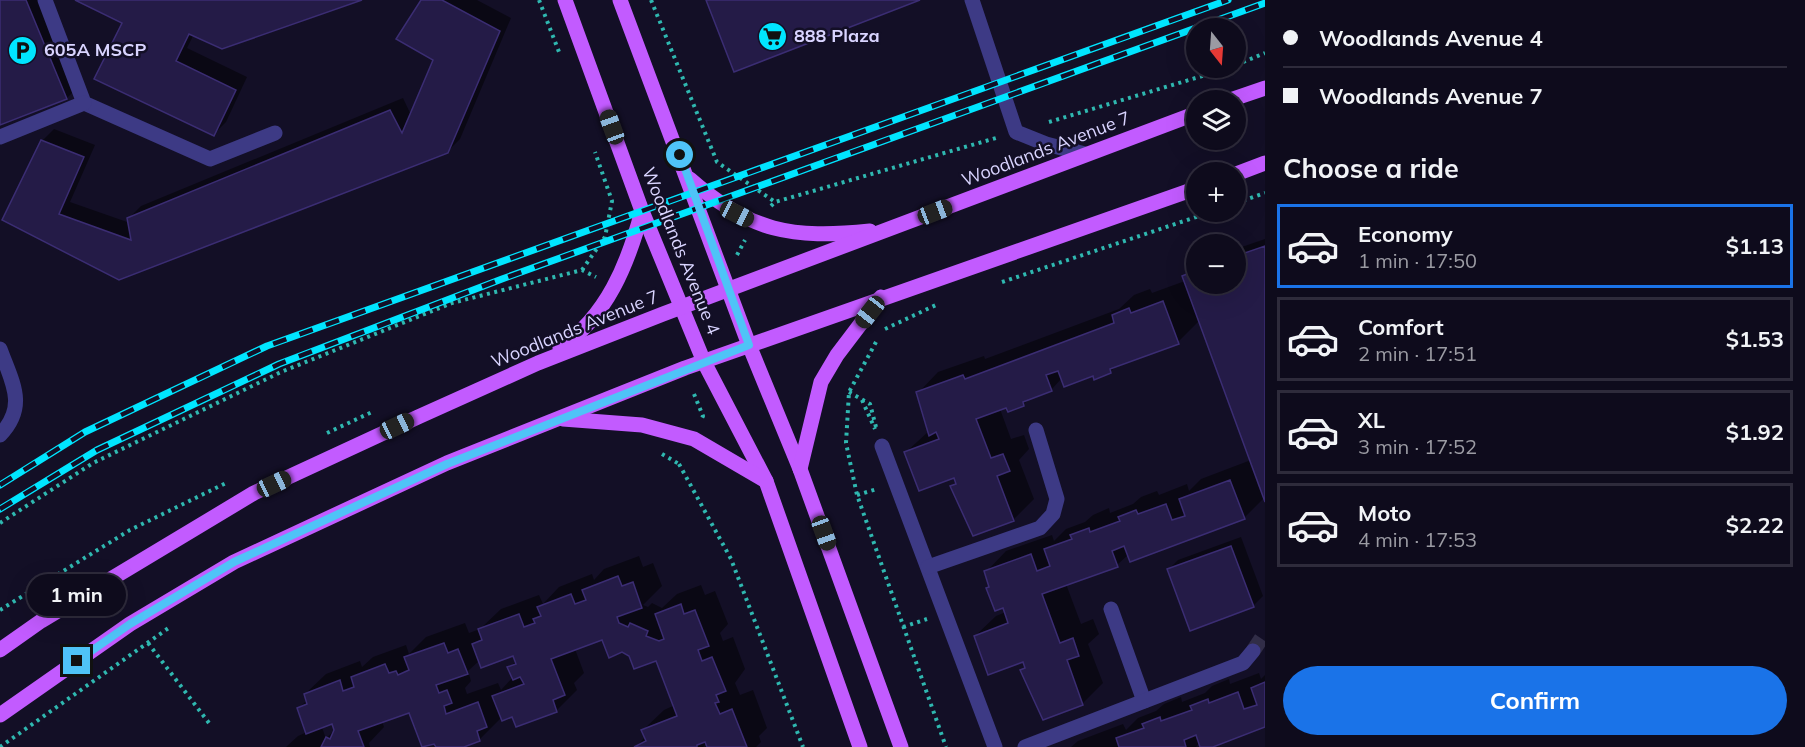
<!DOCTYPE html>
<html lang="en">
<head>
<meta charset="utf-8">
<style>
	:root { --surface:#0e0b1c; --page:#171425; --text:#f1f3f6; --muted:#9b9ba3; --line:#2e2b3b; --accent:#1a73e8 }
	body { margin:0; font-family:Mulish,sans-serif; background:var(--page); color:var(--text); height:100vh; display:flex; flex-direction:column; font-size:22px; white-space:nowrap }
	* { box-sizing:border-box; margin:0 }
	p { font-size:20px; color:var(--muted) }
	.icon { flex:none; width:33px; height:33px; fill:none; stroke:currentColor; stroke-width:2; stroke-linecap:round; stroke-linejoin:round }
	.map { position:relative; flex:1; overflow:hidden }
	.sheet { display:flex; flex-direction:column; background:var(--surface); width:540px }
	.sheet>* { flex:none }
	.guide { display:grid; align-content:center; height:132px; padding:0 18px; background:var(--surface) }
	.needle { width:39px; rotate:163deg }
	.controls { position:absolute; left:1186px; top:18px; display:grid; gap:12px }
	.controls a { display:grid; place-items:center; width:60px; height:60px; border-radius:50%; background:var(--surface); box-shadow:0 6px 24px #0002,0 0 0 2px var(--line); font-size:30px }
	.end { position:absolute; width:27px; height:27px; margin:-14px; border:8px solid #4fc3f7; background:#111; box-shadow:0 0 0 3px #111 }
	.from { border-radius:50% }
	.bubble { position:absolute; height:42px; border-radius:21px; background:var(--surface); box-shadow:0 6px 24px #0002,0 0 0 2px var(--line); font-size:20px; font-weight:700; line-height:42px; text-align:center }
	.car { position:absolute; width:18px; height:36px; margin:-18px -9px; border-radius:8px; box-shadow:0 0 4px 2px #0007; background:linear-gradient(#222 24%,#8ab4d8 0 40%,#222 0 76%,#8ab4d8 0 86%,#222 0) }
	.guide b { display:flex; align-items:center; gap:21px; height:57px; font-size:22px }
	.guide b+b { border-top:2px solid var(--line) }
	.guide i { width:15px; height:15px; background:var(--text) }
	ul { padding:0; list-style:none }
	li { display:flex; align-items:center; gap:18px; height:84px; margin:0 12px 9px; padding:0 6px; border:3px solid var(--line); border-radius:0px }
	li div { flex:1 }
	li b { display:block; font-size:22px }
	li em { font-style:normal; font-weight:700 }
	li.current { border-color:var(--accent) }
	li>.icon { width:54px; height:54px; stroke-width:1.5 }
	h2 { padding:0 18px; font-size:27px; line-height:72px }
	.cta { display:flex; gap:12px; margin-top:auto; padding:12px 18px }
	.cta a { flex:1; height:69px; border-radius:36px; background:var(--accent); color:#fff; font-size:24px; font-weight:700; line-height:69px; text-align:center }
	main { display:flex; flex:1; min-height:0 }
	.map>svg:first-child { display:block }
	.shadow { fill:#0007; fill-rule:evenodd }
	.building { fill:#241b47; stroke:#3b2d73; stroke-width:1.5 }
	.lines { fill:none; stroke-linecap:round; stroke-linejoin:round }
	.minor-tunnel { stroke:#312d47; stroke-width:15; stroke-dasharray:15 8; stroke-linecap:butt }
	.path { stroke:#2fb8b0; stroke-width:4; stroke-dasharray:3 4.5; stroke-linecap:butt }
	.minor { stroke:#3d3a85; stroke-width:15 }
	.major { stroke:#c25bff; stroke-width:15 }
	.rail-casing { stroke:#00e5ff; stroke-width:7 }
	.rail { stroke:#130f26; stroke-width:4.5; stroke-dasharray:14; stroke-linecap:butt }
	.route { stroke:#4fc3f7; stroke-width:8 }
	.labels { text-anchor:middle; stroke-width:5; stroke-linejoin:round; paint-order:stroke }
	.poi-label { font-size:18px; font-weight:bold; fill:#d9d4ff; stroke:#130f26; text-anchor:start }
	.street-label { font-size:18px; fill:#d9d4ff; stroke:#130f26 }
</style>
</head>
<body>
<main>
<div class="map">
<svg width="1265" height="747" viewBox="0 0 1265 747">
	<rect width="100%" height="100%" fill="#130f26"/>
	<g class="shadow">
		<path d="M0,0H43L79,86L67,98L0,123Z"/>
		<path d="M78,0H357L194,34L187,48L247,77L226,122L213,135L124,22Z"/>
		<path d="M423,0H477L511,18L460,139L447,152L119,278L4,219L42,141L54,129L95,145L70,202L130,223L129,218L141,206L403,98L411,115L435,60Z"/>
		<path d="M1265,239V497L1244,518L1129,554L1117,565L1066,584L1081,624L1093,619L1099,634L1088,644L1103,683L1082,704L1022,671L1026,667L1024,661L975,636L996,616L1006,612L986,572L1006,551L1052,535L1054,541L1066,529L1085,522L1093,515L1109,508L1110,513L1133,504L1141,497L1157,491L1159,495L1187,484L1189,491L1201,479L1251,460L1200,320L1178,342L1117,365L1110,372L1062,378L1051,390L1031,397L1023,405L1000,409L1011,439L1024,435L1029,449L1019,460L1034,499L1013,520L952,486L957,482L955,476L906,452L929,431L918,393L938,372L984,356L985,359L1119,309L1134,295L1150,289L1152,293L1185,281L1184,276L1197,264V284H1236V249Z"/>
		<path d="M1241,537L1263,596L1253,606L1169,569L1178,560Z"/>
		<path d="M639,556L643,567L653,563L662,586L643,605L648,607L652,603L662,608L677,594L701,585L705,595L715,591L728,624L720,633L723,641L733,637L745,669L735,683L740,695L753,690L767,728L759,736L761,742L756,747H708L707,743L703,747H636L646,736L643,730L664,710L675,705L657,659L630,655L603,638L575,649L584,673L574,683L577,690L556,711L502,717L479,740L460,747H437L410,711L382,721L384,727L369,743L370,747H286L298,736L307,732L298,709L307,700L305,694L326,674L360,661L362,667L373,657L406,645L409,654L426,637L465,623L469,633L480,629L501,609L539,595L543,604L559,587L592,574L594,580L604,569ZM513,654L516,661L509,668L513,677L501,690L498,683L467,694L465,688L471,681L468,671L480,660ZM333,722L335,729L326,739L322,727Z"/>
		<path d="M1259,673L1261,679L1265,675V726L1208,747H1202L1200,742L1196,747H1071L1078,741L1123,724L1126,730L1138,718L1156,711L1164,704L1181,697L1182,702L1205,693L1212,686L1229,679L1230,684Z"/>
	</g>
	<g class="building">
		<path d="M0,0H26L67,99L0,125Z"/>
		<path d="M75,0H362L222,49L189,34L176,61L236,90L214,136L94,79L122,23Z"/>
		<path d="M421,0H442L500,31L448,153L119,280L2,220L41,140L84,157L59,214L131,240L127,218L390,110L402,133L433,60L396,39Z"/>
		<path d="M706,0H920L734,72Z"/>
		<path d="M1265,246V502L1182,276L1197,270V284H1236V256Z"/>
		<path d="M1163,301L1179,344L1110,369L1111,373L1094,380L1093,376L1064,387L1058,371L1046,375L1052,391L1023,402L1024,406L1008,412L1006,408L976,419L991,458L1003,454L1010,471L997,476L1014,521L973,536L950,486L956,484L954,478L919,491L904,452L939,439L936,432L929,436L916,392L963,375L965,379L1114,323L1112,315L1129,308L1131,313Z"/>
		<path d="M1230,480L1245,519L1130,562L1124,546L1112,551L1118,567L1042,594L1060,643L1073,638L1079,656L1067,660L1083,705L1043,720L1020,670L1025,668L1023,662L988,675L974,636L1008,623L1003,608L995,611L986,588L989,587L984,571L1031,554L1037,571L1050,566L1044,549L1072,539L1070,535L1089,528L1090,532L1120,521L1118,517L1136,510L1138,514L1166,504L1172,520L1185,516L1179,499Z"/>
		<path d="M1231,546L1254,607L1190,631L1167,569Z"/>
		<path d="M618,576L622,586L633,582L642,608L617,617L619,623L628,627L630,623L648,631L646,636L659,641L664,639L655,614L681,604L684,614L695,610L709,646L698,650L702,661L712,657L726,691L716,695L719,702L715,703L720,714L732,709L747,747H707L705,742L697,745V747H634L646,741L641,730L677,716L656,661L634,669L629,656L622,652L609,658L602,640L551,659L565,695L553,700L557,712L516,727L512,717L502,721L492,696L524,684L520,677L513,680L507,667L516,664L513,656L481,668L472,644L482,640L478,629L519,614L524,627L535,623L533,619L541,616L537,607L571,594L575,604L586,600L582,590Z"/>
		<path d="M444,643L448,653L458,649L468,674L436,685L439,693L447,690L452,703L444,706L446,714L478,702L487,727L477,731L480,741L464,747H436L434,744L422,747L409,713L358,731L364,747H321L326,737L330,739L334,730L332,724L306,734L297,708L307,704L304,694L340,680L343,691L354,687L351,677L385,664L389,673L396,671L398,675L409,670L404,657Z"/>
		<path d="M1265,682V727L1213,747H1200L1196,735L1184,740L1186,747H1119L1116,738L1144,728L1142,724L1160,717L1161,721L1192,710L1190,706L1208,699L1209,703L1238,692L1244,709L1257,705L1251,688Z"/>
	</g>
	<g class="lines">
		<path class="minor-tunnel" d="M1253,651L1265,633"/>
		<g class="path">
			<path d="M539,0L559,52"/>
			<path d="M651,0L717,162L775,202"/>
			<path d="M1236,65L1265,53"/>
			<path d="M1049,122L1229,68"/>
			<path d="M1236,203L1265,193"/>
			<path d="M771,206L775,202L996,138"/>
			<path d="M737,255L745,240"/>
			<path d="M582,270L605,237L612,201L595,152"/>
			<path d="M1002,282L1211,212"/>
			<path d="M885,329L938,304"/>
			<path d="M876,342L849,392L846,443L857,495L946,747"/>
			<path d="M849,392L870,404L876,427"/>
			<path d="M694,394L703,416L701,420"/>
			<path d="M862,400L875,429"/>
			<path d="M327,433L372,412"/>
			<path d="M662,454L679,464"/>
			<path d="M679,464L731,559L803,747"/>
			<path d="M857,495L877,489"/>
			<path d="M0,523L93,463L281,372L452,303L582,270L596,277"/>
			<path d="M0,610L130,530L226,483"/>
			<path d="M903,627L927,619"/>
			<path d="M148,643L209,723"/>
			<path d="M0,747L170,627"/>
		</g>
		<g class="minor">
			<path d="M45,0L84,103L210,159L275,133"/>
			<path d="M972,0L1016,132L1046,144L1085,154"/>
			<path d="M0,137L84,103"/>
			<path d="M0,349C12,382 28,406 0,435"/>
			<path d="M882,446L995,747"/>
			<path d="M928,567L1040,528L1053,514L1057,499L1036,430"/>
			<path d="M1111,609L1144,701"/>
			<path d="M1025,747L1243,663L1253,651"/>
		</g>
		<g class="major">
			<path d="M565,0L642,211L704,362L766,481L860,747"/>
			<path d="M620,0L749,345L800,469L901,747"/>
			<path d="M1230,100L1265,88"/>
			<path d="M1236,174L1265,163"/>
			<path d="M690,179C750,232 792,239 870,231"/>
			<path d="M560,348C607,316 628,264 642,211"/>
			<path d="M563,419L642,425L694,439L766,481"/>
			<path d="M800,469L821,382L837,355L881,297"/>
			<path d="M0,650L41,621L254,493L418,417L538,363L663,314L1197,113"/>
			<path d="M0,715L130,624L234,562L447,463L685,368L1197,188"/>
		</g>
		<defs>
			<g id="rail">
				<path d="M0,485L85,432L267,346L1228,0"/>
				<path d="M0,509L97,450L279,364L502,279L1265,3"/>
			</g>
		</defs>
		<use href="#rail" class="rail-casing"/>
		<use href="#rail" class="rail"/>
	</g>
	<g class="lines">
		<path class="route" d="M77,661L130,624L234,562L447,464L749,345L680,155"/>
	</g>
	<defs>
		<symbol id="supermarket-disc" viewBox="-11 -11 22 22"><circle r="9.5" fill="#00e5ff" stroke="#130f26"/><path d="M-6-5.5h2.5l.6 2H6L4.5 2H-2.5L-4.4-4H-6ZM-1.5 3.2a1.3 1.3 0 1 0 .1 0ZM3 3.2a1.3 1.3 0 1 0 .1 0Z" fill="#111"/></symbol>
		<symbol id="parking-disc" viewBox="-11 -11 22 22"><circle r="9.5" fill="#00e5ff" stroke="#130f26"/><path d="M-3.5-5.5H1a3.5 3.5 0 0 1 0 7H-1V5.5H-3.5ZM-1-3.4V-.6H.8a1.4 1.4 0 0 0 0-2.8Z" fill="#111"/></symbol>
	</defs>
	<g fill-rule="evenodd">
		<use href="#supermarket-disc" x="756" y="20" width="33" height="33"/>
		<use href="#parking-disc" x="6" y="34" width="33" height="33"/>
	</g>
	<g class="labels">
		<g class="poi-label">
			<text x="794" y="42">888 Plaza</text>
			<text x="44" y="56">605A MSCP</text>
		</g>
		<g class="street-label">
			<text transform="translate(1046 149) rotate(-21)" y="6">Woodlands Avenue 7</text>
			<text transform="translate(681 251) rotate(68)" y="6">Woodlands Avenue 4</text>
			<text transform="translate(575 329) rotate(-22)" y="6">Woodlands Avenue 7</text>
		</g>
	</g>
</svg>
<div class="controls">
<a><svg class="needle" viewBox="-14 -14 28 28"><path d="M0-13l5 13h-10z" fill="#e53935"/><path d="M0 13l5-13h-10z" fill="#9b9ba3"/></svg></a>
<a><svg class="icon" aria-label="layers" viewBox="0 0 24 24"><path d="M12 4l9 5-9 5-9-5zM3 14l9 5 9-5"/></svg></a>
<a>+</a>
<a>−</a>
</div>
<i class="end from" style="left:680px;top:155px"></i>
<i class="end" style="left:77px;top:661px"></i>
<div class="bubble" style="left:27px;top:574px;width:99px">1 min</div>
<i class="car" style="left:612px;top:127px;rotate:340deg"></i>
<i class="car" style="left:935px;top:212px;rotate:69deg"></i>
<i class="car" style="left:737px;top:214px;rotate:117deg"></i>
<i class="car" style="left:870px;top:312px;rotate:218deg"></i>
<i class="car" style="left:397px;top:426px;rotate:65deg"></i>
<i class="car" style="left:274px;top:484px;rotate:65deg"></i>
<i class="car" style="left:824px;top:533px;rotate:160deg"></i>
</div>
<section class="sheet">
<div class="guide">
<b><i class="from"></i>Woodlands Avenue 4</b>
<b><i></i>Woodlands Avenue 7</b>
</div>
<h2>Choose a ride</h2>
<ul>
<li class="current"><svg class="icon" aria-label="car" viewBox="0 0 24 24"><path d="M5 17H2v-5l4-1 3-4h7l3 4 3 1v5h-3M9 17h6M6 11h13"/><circle cx="7" cy="17" r="2"/><circle cx="17" cy="17" r="2"/></svg><div><b>Economy</b><p>1 min · 17:50</p></div><em>$1.13</em></li>
<li><svg class="icon" aria-label="car" viewBox="0 0 24 24"><path d="M5 17H2v-5l4-1 3-4h7l3 4 3 1v5h-3M9 17h6M6 11h13"/><circle cx="7" cy="17" r="2"/><circle cx="17" cy="17" r="2"/></svg><div><b>Comfort</b><p>2 min · 17:51</p></div><em>$1.53</em></li>
<li><svg class="icon" aria-label="car" viewBox="0 0 24 24"><path d="M5 17H2v-5l4-1 3-4h7l3 4 3 1v5h-3M9 17h6M6 11h13"/><circle cx="7" cy="17" r="2"/><circle cx="17" cy="17" r="2"/></svg><div><b>XL</b><p>3 min · 17:52</p></div><em>$1.92</em></li>
<li><svg class="icon" aria-label="car" viewBox="0 0 24 24"><path d="M5 17H2v-5l4-1 3-4h7l3 4 3 1v5h-3M9 17h6M6 11h13"/><circle cx="7" cy="17" r="2"/><circle cx="17" cy="17" r="2"/></svg><div><b>Moto</b><p>4 min · 17:53</p></div><em>$2.22</em></li>
</ul>
<div class="cta"><a>Confirm</a></div>
</section>
</main>
</body>
</html>
